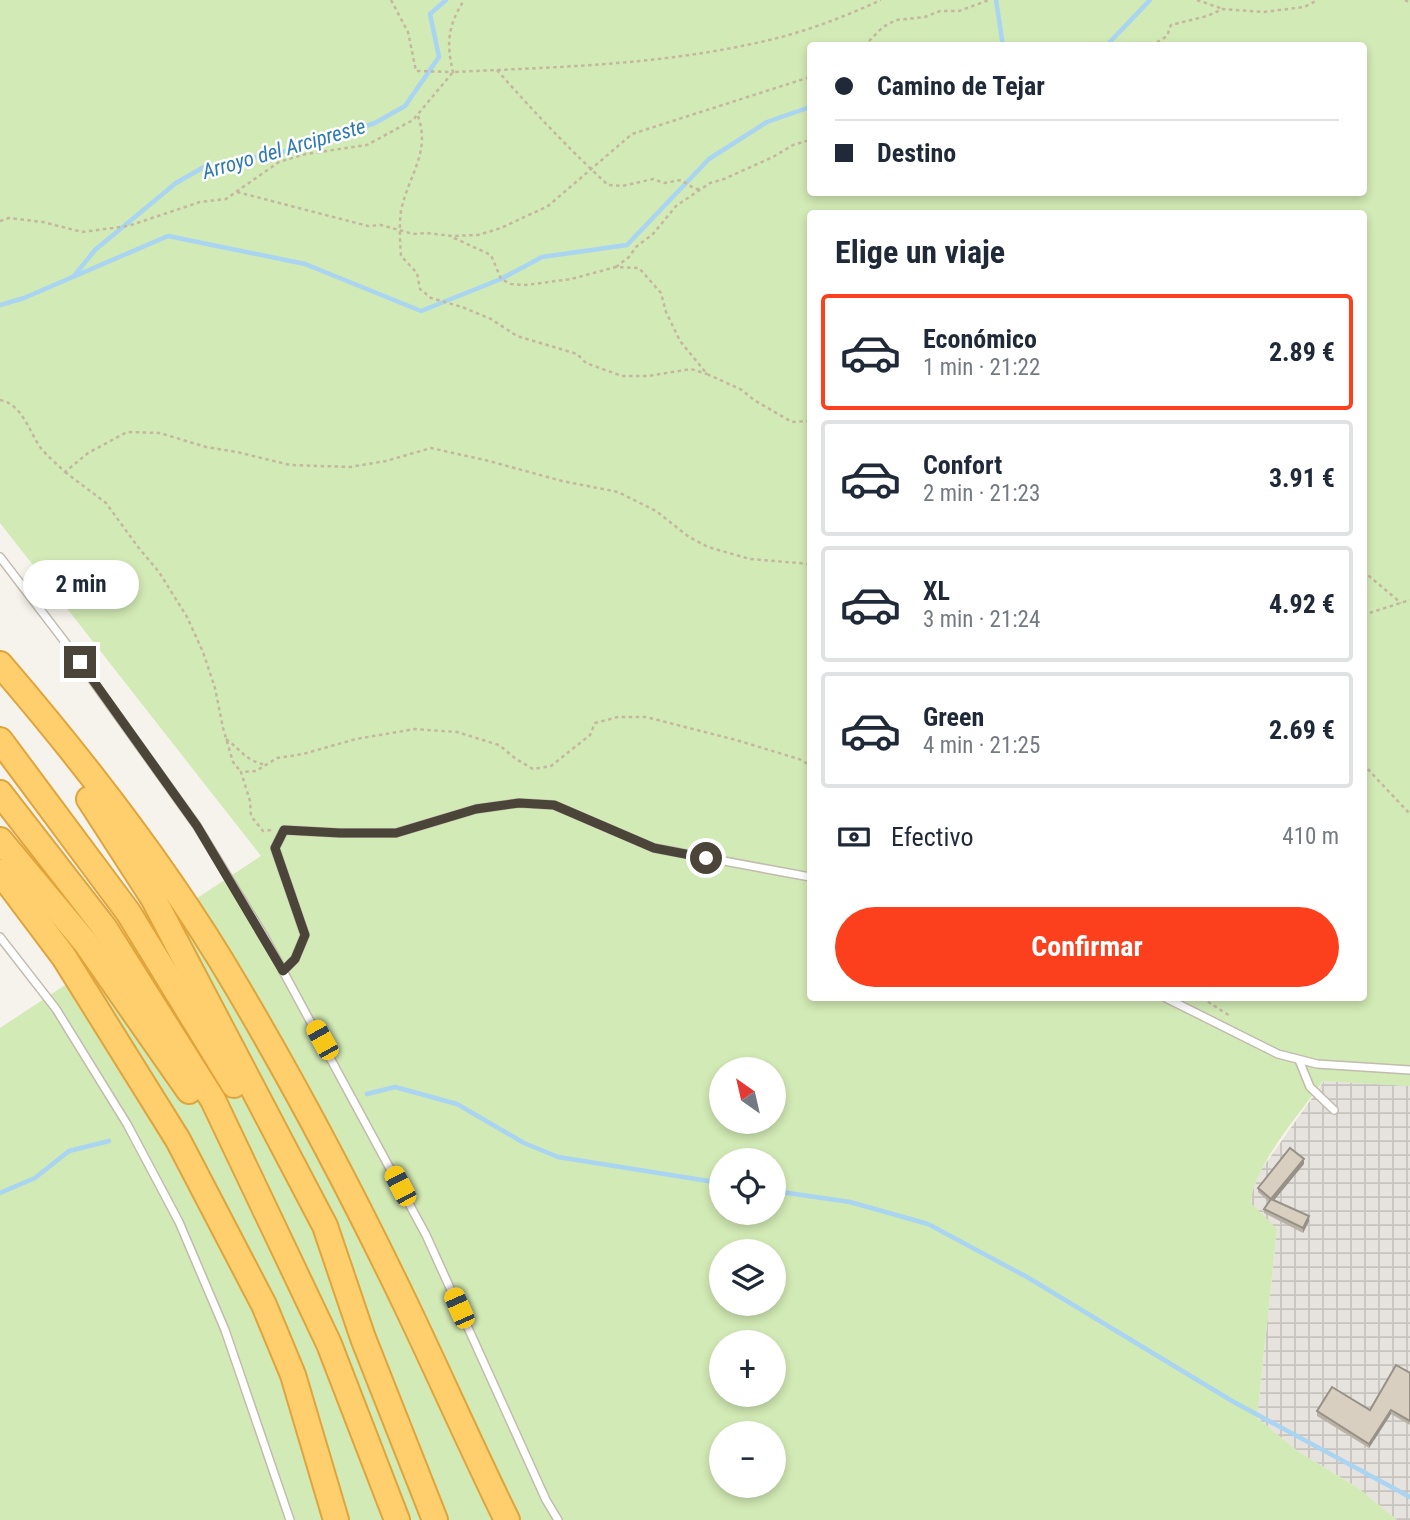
<!DOCTYPE html>
<html lang="es">
<head>
<meta charset="utf-8">
<style>
	:root { --surface:#fff; --page:#f2f2f3; --text:#1f2937; --muted:#747a83; --line:#e0e1e3; --accent:#fc3f1d }
	body { margin:0; font-family:"Roboto Condensed",sans-serif; background:var(--page); color:var(--text); height:100vh; display:flex; flex-direction:column; font-size:26px; white-space:nowrap }
	* { box-sizing:border-box; margin:0 }
	p { font-size:23px; color:var(--muted) }
	.icon { flex:none; width:38px; height:38px; fill:none; stroke:currentColor; stroke-width:2; stroke-linecap:round; stroke-linejoin:round }
	.map { position:relative; flex:1; overflow:hidden }
	.details { position:absolute; left:807px; top:210px; width:560px; height:791px; display:flex; flex-direction:column; background:var(--surface); border-radius:7px; box-shadow:0 4px 10px #0003 }
	.details>* { flex:none }
	.hud { position:absolute; left:807px; top:42px; width:560px; height:154px; border-radius:7px; box-shadow:0 4px 10px #0003; display:grid; align-content:center; height:154px; padding:0 28px; background:var(--surface) }
	.needle { width:46px; rotate:326deg }
	.fabs { position:absolute; left:709px; top:1057px; display:grid; gap:14px }
	.fabs a { display:grid; place-items:center; width:77px; height:77px; border-radius:50%; background:var(--surface); box-shadow:0 4px 10px #0003; font-size:35px }
	.end { position:absolute; width:32px; height:32px; margin:-16px; border:9px solid #4b4439; background:#fff; box-shadow:0 0 0 4px #fff }
	.from { border-radius:50% }
	.bubble { position:absolute; height:49px; border-radius:24px; background:var(--surface); box-shadow:0 4px 10px #0003; font-size:23px; font-weight:700; line-height:49px; text-align:center }
	.car { position:absolute; width:21px; height:42px; margin:-21px -10px; border-radius:9px; box-shadow:0 0 5px 2px #0007; background:linear-gradient(#f5c518 24%,#345 0 40%,#f5c518 0 76%,#345 0 86%,#f5c518 0) }
	.hud b { display:flex; align-items:center; gap:24px; height:66px; font-size:26px }
	.hud b+b { border-top:2px solid var(--line) }
	.hud i { width:18px; height:18px; background:var(--text) }
	ul { padding:0; list-style:none }
	li { display:flex; align-items:center; gap:21px; height:116px; margin:0 14px 10px; padding:0 14px; border:4px solid var(--line); border-radius:7px }
	li div { flex:1 }
	li b { display:block; font-size:26px }
	li em { font-style:normal; font-weight:700 }
	li.current { border-color:var(--accent) }
	li>.icon { width:63px; height:63px; stroke-width:1.5 }
	h2 { padding:0 28px; font-size:32px; line-height:84px }
	.pay { display:flex; align-items:center; gap:18px; height:77px; padding:0 28px; font-size:26px }
	.pay p { margin-inline-start:auto }
	.button { display:flex; gap:14px; margin-top:auto; padding:14px 28px }
	.button a { flex:1; height:80px; border-radius:42px; background:var(--accent); color:#fff; font-size:28px; font-weight:700; line-height:80px; text-align:center }
	.map>svg:first-child { display:block }
	.industrial { fill:url(#industrial-grid) }
	.green { fill:#d2eab5; fill-rule:evenodd }
	.lines { fill:none; stroke-linecap:round; stroke-linejoin:round }
	.stream { stroke:#a9d4f2; stroke-width:4.5 }
	.lane-casing { stroke:#c2bbae; stroke-width:10 }
	.highway-casing { stroke:#e0a43c; stroke-width:28 }
	.path { stroke:#c4b79f; stroke-width:2.5; stroke-dasharray:3.5 3.5; stroke-linecap:butt }
	.lane { stroke:#fff; stroke-width:7 }
	.highway { stroke:#ffcf6e; stroke-width:24 }
	.wall { fill:#bab2a6 }
	.shaded-wall { fill:#979187 }
	.building { fill:#d8cfc1; stroke:#979187; stroke-width:2 }
	.route { stroke:#4b4439; stroke-width:9 }
	.labels { text-anchor:middle; stroke-width:5; stroke-linejoin:round; paint-order:stroke }
	.water-label { font-size:21px; font-style:italic; fill:#2e7ab2; stroke:#fff }
</style>
</head>
<body>
<div class="map">
<svg width="1410" height="1520" viewBox="0 0 1410 1520">
	<defs>
		<pattern id="industrial-grid" width="8" height="8" patternUnits="userSpaceOnUse" patternTransform="scale(1.75)"><rect width="8" height="8" fill="#e6e2dd"/><path d="M0 4h8M4 0v8" fill="none" stroke="#c7c3be"/></pattern>
	</defs>
	<rect width="100%" height="100%" fill="#f6f3ec"/>
	<path class="industrial" d="M1324,1081L1410,1086V1520H1397L1358,1488L1299,1452L1257,1418L1277,1230L1251,1204L1252,1192L1261,1170Z"/>
	<path class="green" d="M0,0H1410V1086L1323,1081C1301,1112 1253,1166 1251,1203L1277,1229L1257,1418L1299,1452L1358,1488L1397,1520H0V1028L261,856L0,523ZM810,46H1363V192H810ZM810,214H1363V998H810ZM721,1069H774V1122H721ZM721,1160H774V1213H721ZM721,1251H774V1304H721ZM721,1342H774V1395H721ZM721,1433H774V1486H721Z"/>
	<g class="lines">
		<g class="stream">
			<path d="M996,0L1003,46"/>
			<path d="M1101,46L1109,43L1150,0"/>
			<path d="M74,276L95,250L176,183L204,167L292,150L375,123L405,106L439,57L430,14L446,0"/>
			<path d="M0,305L24,298L168,236L305,264L421,311L501,279L542,257L627,245L709,159L767,122L810,107"/>
			<path d="M367,1094L395,1087L457,1104L524,1143L558,1157L721,1183"/>
			<path d="M774,1191L850,1202L928,1224L1027,1277L1232,1401L1410,1497"/>
			<path d="M0,1193L35,1178L69,1151L109,1141"/>
		</g>
		<defs>
			<g id="lane">
				<path d="M0,557L65,642L197,826L264,936L426,1235L546,1500L558,1520"/>
				<path d="M0,937L56,1009L127,1124L179,1222L225,1330L290,1520"/>
				<path d="M283,971L295,959L305,935L275,848L284,830L340,833H396L476,809L519,803L554,805L654,848L810,877"/>
				<path d="M1166,998L1278,1054L1317,1064L1410,1070"/>
				<path d="M1299,1060L1310,1087L1334,1110"/>
			</g>
			<g id="highway">
				<path d="M0,664C85,763 171,874 237,987C298,1090 354,1197 406,1305C440,1376 472,1449 507,1520"/>
				<path d="M0,740L128,912L234,1085"/>
				<path d="M0,793L104,927L213,1100L329,1344L397,1520"/>
				<path d="M89,799L153,898L325,1226L363,1338L435,1520"/>
				<path d="M0,840L85,942L189,1091"/>
				<path d="M0,872L64,957L178,1140L264,1305L293,1375L336,1520"/>
			</g>
		</defs>
		<use href="#lane" class="lane-casing"/>
		<use href="#highway" class="highway-casing"/>
		<g class="path">
			<path d="M391,0L408,32L416,71L453,72C446,42 448,26 464,0"/>
			<path d="M1197,0L1223,9"/>
			<path d="M1405,0L1410,3"/>
			<path d="M864,46L883,27L896,20L925,17L940,11H959L989,0"/>
			<path d="M1151,46L1167,36L1171,25L1207,16L1223,9L1264,12L1304,7L1318,0"/>
			<path d="M497,70C532,110 569,149 608,185L622,186L653,179L664,183L681,180L695,189H702"/>
			<path d="M418,116C431,153 408,176 401,211C399,226 400,241 401,256L417,273L420,289L431,298L462,307L491,319L517,336L577,354L586,363L622,376H648L691,369L707,374"/>
			<path d="M237,192L368,226L381,225L413,234L427,233L452,236L478,235L501,228L548,206L632,134L810,77"/>
			<path d="M0,221L9,218L43,222L82,232L128,226L200,202L226,199L279,162L306,154L367,145L413,120L453,72C558,67 662,65 765,41C805,32 844,17 881,0"/>
			<path d="M454,238L491,255L501,279L511,284L526,285L571,279L616,267L639,268L661,293L666,312L680,341L707,374L742,390L754,400L792,422L810,421"/>
			<path d="M616,267L629,257L636,247L653,234L676,206L710,183L724,179L773,157L793,145L810,140"/>
			<path d="M0,400C22,404 29,431 40,447C47,456 57,464 65,472L88,453L127,432L160,433L206,447L237,452L290,465L350,467L386,461L431,448L489,461L562,481L618,492L656,511L689,537L708,547L750,559L810,564"/>
			<path d="M65,472L106,503L138,547L159,572L187,617L203,652L215,688L223,728L233,762L241,772"/>
			<path d="M1363,571L1401,603"/>
			<path d="M1363,615L1410,600"/>
			<path d="M226,739C241,750 246,761 266,765"/>
			<path d="M1363,764L1410,814"/>
			<path d="M271,830L263,831L251,816L250,801L241,772L256,771L277,758L303,754L356,739L415,729L457,732L499,745L516,759L533,769L551,766L590,735L595,723L618,717H646L736,740L799,759L810,765"/>
			<path d="M1202,998L1230,1016"/>
		</g>
		<use href="#lane" class="lane"/>
		<use href="#highway" class="highway"/>
	</g>
	<g class="wall">
		<path d="M1304,1164L1274,1200L1309,1221L1303,1233L1264,1213V1209L1269,1202L1258,1192V1188Z"/>
		<path d="M1410,1373V1425L1391,1414L1369,1448L1317,1416V1411L1370,1410Z"/>
	</g>
	<g class="shaded-wall">
		<path d="M1304,1159V1164L1271,1204V1199Z"/>
		<path d="M1309,1216V1221L1303,1233V1228Z"/>
		<path d="M1391,1410V1414L1369,1448V1444Z"/>
	</g>
	<g class="building">
		<path d="M1290,1148L1304,1159L1271,1199L1258,1188Z"/>
		<path d="M1271,1199L1309,1216L1303,1228L1264,1209Z"/>
		<path d="M1396,1365L1410,1373V1421L1391,1410L1369,1444L1317,1411L1332,1387L1370,1410Z"/>
	</g>
	<g class="lines">
		<path class="route" d="M80,662L197,826L283,971L295,959L305,935L275,848L284,830L340,833H396L476,809L519,803L554,805L654,848L706,858"/>
	</g>
	<g class="labels">
		<g class="water-label">
			<text transform="translate(284 149) rotate(-16)" y="7">Arroyo del Arcipreste</text>
		</g>
	</g>
</svg>
<div class="fabs">
<a><svg class="needle" viewBox="-14 -14 28 28"><path d="M0-13l5 13h-10z" fill="#e53935"/><path d="M0 13l5-13h-10z" fill="#747a83"/></svg></a>
<a><svg class="icon" aria-label="locate" viewBox="0 0 24 24"><circle cx="12" cy="12" r="6"/><path d="M12 2v4M12 18v4M2 12h4M18 12h4"/></svg></a>
<a><svg class="icon" aria-label="layers" viewBox="0 0 24 24"><path d="M12 4l9 5-9 5-9-5zM3 14l9 5 9-5"/></svg></a>
<a>+</a>
<a>−</a>
</div>
<i class="end from" style="left:706px;top:858px"></i>
<i class="end" style="left:80px;top:662px"></i>
<div class="bubble" style="left:23px;top:560px;width:116px">2 min</div>
<i class="car" style="left:322px;top:1040px;rotate:331deg"></i>
<i class="car" style="left:400px;top:1186px;rotate:332deg"></i>
<i class="car" style="left:459px;top:1308px;rotate:336deg"></i>
<div class="hud">
<b><i class="from"></i>Camino de Tejar</b>
<b><i></i>Destino</b>
</div>
<section class="details">
<h2>Elige un viaje</h2>
<ul>
<li class="current"><svg class="icon" aria-label="car" viewBox="0 0 24 24"><path d="M5 17H2v-5l4-1 3-4h7l3 4 3 1v5h-3M9 17h6M6 11h13"/><circle cx="7" cy="17" r="2"/><circle cx="17" cy="17" r="2"/></svg><div><b>Económico</b><p>1 min · 21:22</p></div><em>2.89 €</em></li>
<li><svg class="icon" aria-label="car" viewBox="0 0 24 24"><path d="M5 17H2v-5l4-1 3-4h7l3 4 3 1v5h-3M9 17h6M6 11h13"/><circle cx="7" cy="17" r="2"/><circle cx="17" cy="17" r="2"/></svg><div><b>Confort</b><p>2 min · 21:23</p></div><em>3.91 €</em></li>
<li><svg class="icon" aria-label="car" viewBox="0 0 24 24"><path d="M5 17H2v-5l4-1 3-4h7l3 4 3 1v5h-3M9 17h6M6 11h13"/><circle cx="7" cy="17" r="2"/><circle cx="17" cy="17" r="2"/></svg><div><b>XL</b><p>3 min · 21:24</p></div><em>4.92 €</em></li>
<li><svg class="icon" aria-label="car" viewBox="0 0 24 24"><path d="M5 17H2v-5l4-1 3-4h7l3 4 3 1v5h-3M9 17h6M6 11h13"/><circle cx="7" cy="17" r="2"/><circle cx="17" cy="17" r="2"/></svg><div><b>Green</b><p>4 min · 21:25</p></div><em>2.69 €</em></li>
</ul>
<div class="pay"><svg class="icon" aria-label="cash" viewBox="0 0 24 24"><path d="M3 7h18v10H3z"/><circle cx="12" cy="12" r="2"/></svg>Efectivo<p>410 m</p></div>
<div class="button"><a>Confirmar</a></div>
</section>
</div>
</body>
</html>
